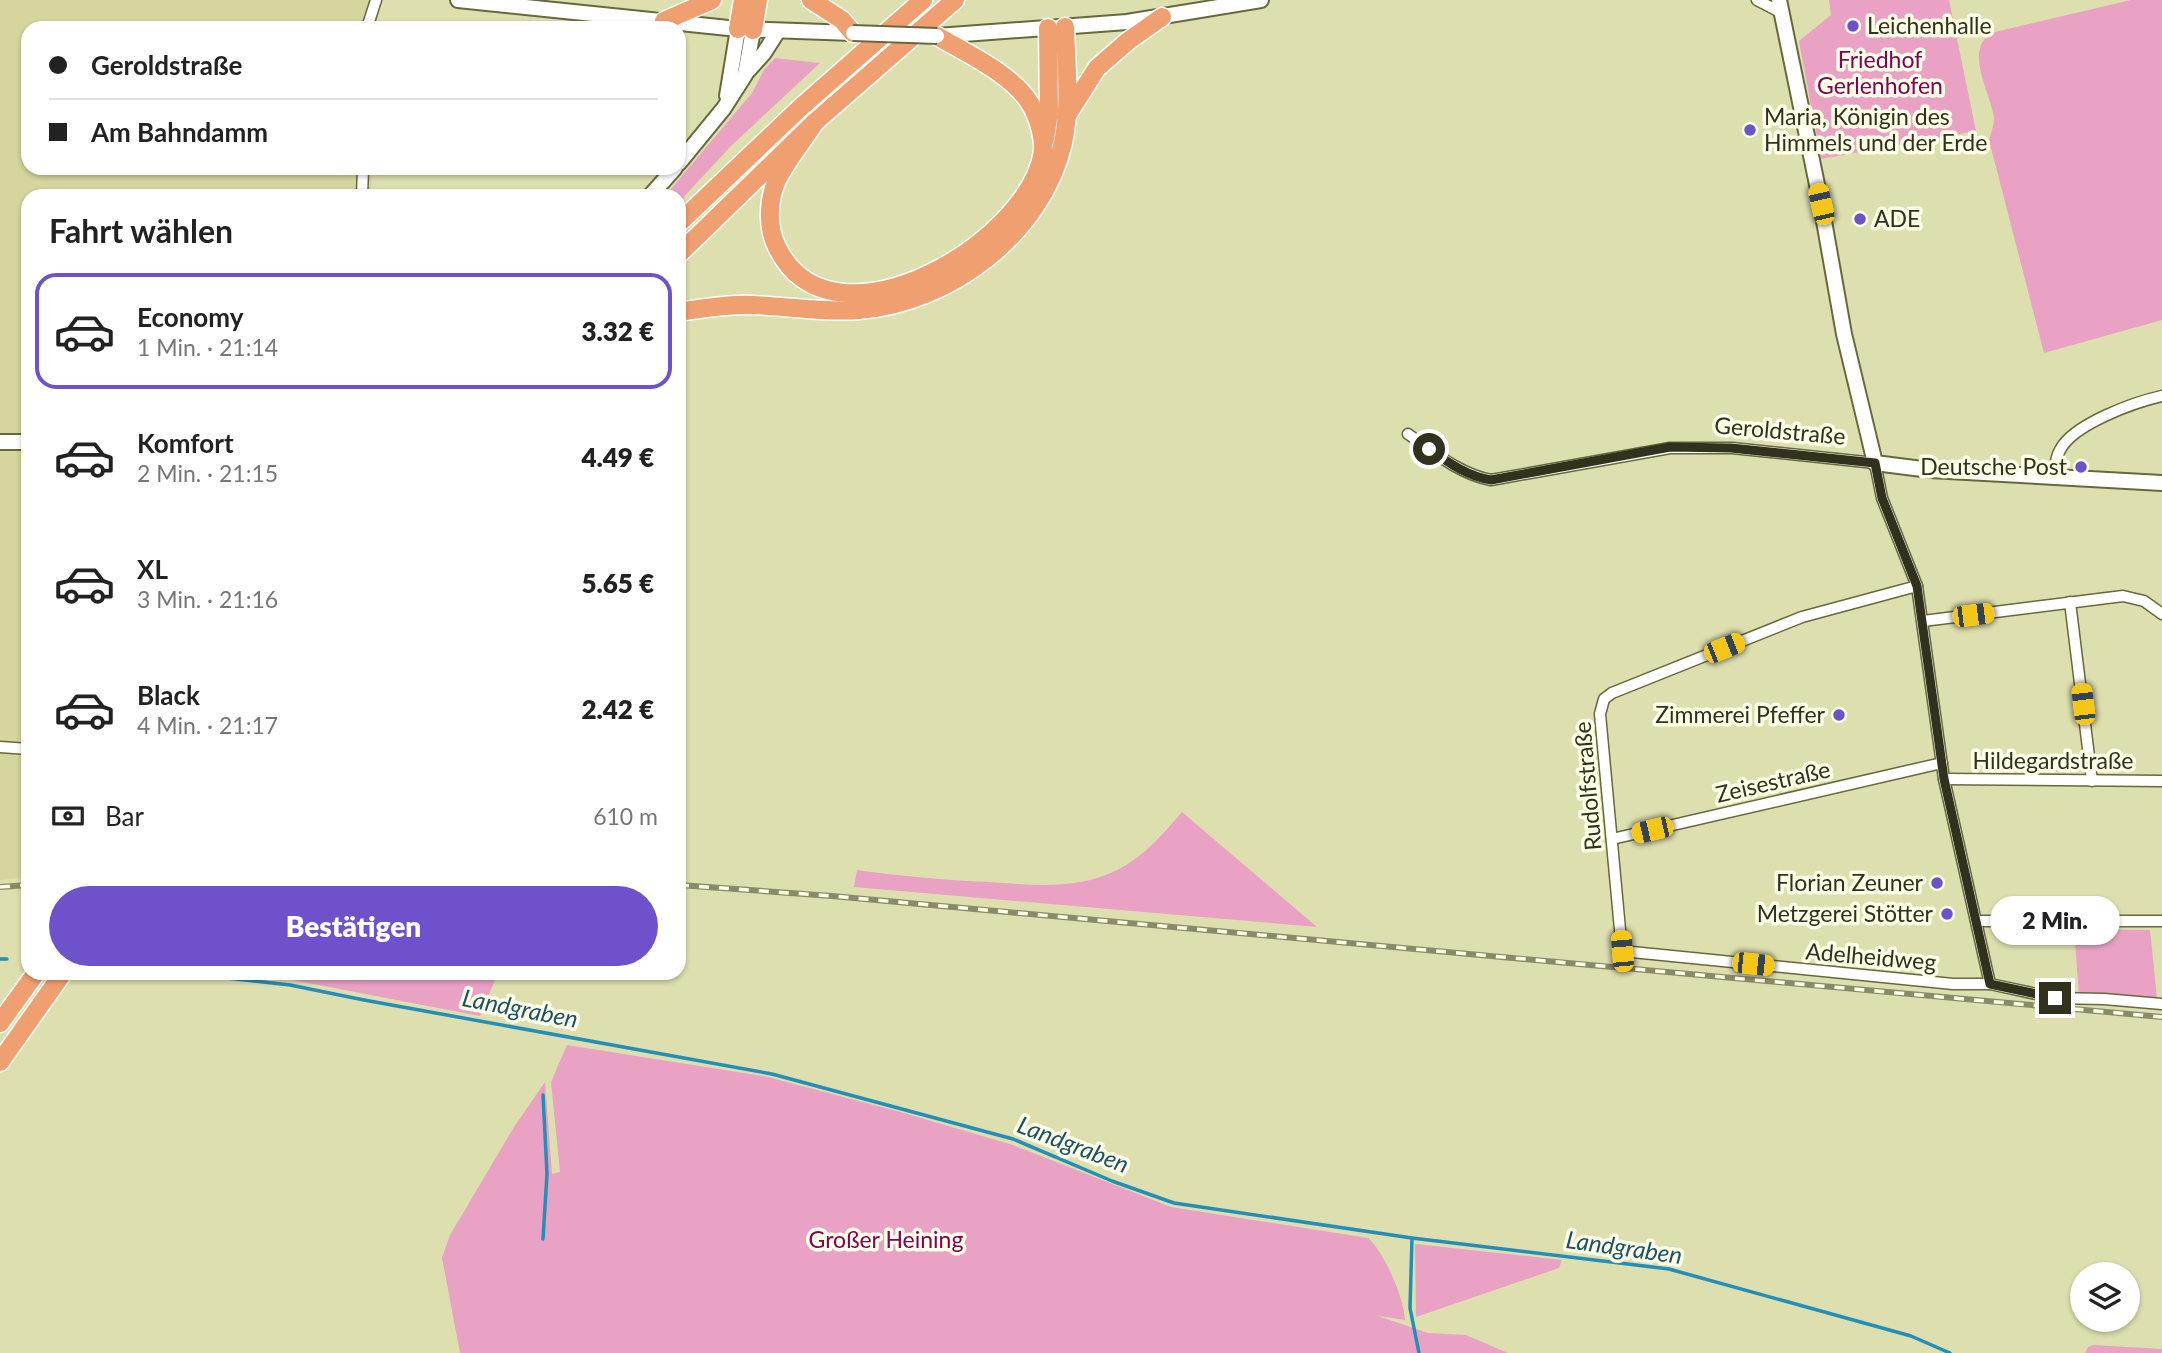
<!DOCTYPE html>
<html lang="de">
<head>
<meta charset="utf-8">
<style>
	:root { --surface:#fff; --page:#f2f2f2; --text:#222; --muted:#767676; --line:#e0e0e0; --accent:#6e52cc }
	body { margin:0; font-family:Lato,sans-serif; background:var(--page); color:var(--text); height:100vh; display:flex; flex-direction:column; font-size:26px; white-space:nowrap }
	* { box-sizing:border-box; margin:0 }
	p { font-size:23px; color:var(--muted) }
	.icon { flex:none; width:38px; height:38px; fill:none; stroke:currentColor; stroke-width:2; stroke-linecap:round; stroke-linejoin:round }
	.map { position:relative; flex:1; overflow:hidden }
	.drawer { position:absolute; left:21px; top:189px; width:665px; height:791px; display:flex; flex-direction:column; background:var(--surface); border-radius:21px; box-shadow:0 2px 5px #0004 }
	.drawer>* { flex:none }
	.top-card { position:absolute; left:21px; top:21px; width:665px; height:154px; border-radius:21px; box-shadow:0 2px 5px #0004; display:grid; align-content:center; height:154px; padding:0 28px; background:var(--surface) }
	.controls { position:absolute; left:2070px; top:1262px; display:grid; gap:14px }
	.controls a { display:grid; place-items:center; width:70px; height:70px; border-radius:50%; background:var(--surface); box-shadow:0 2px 5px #0004; font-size:35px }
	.end { position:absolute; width:32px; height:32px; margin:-16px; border:9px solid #31311e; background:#fff; box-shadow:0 0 0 4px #fff }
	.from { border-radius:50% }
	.bubble { position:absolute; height:49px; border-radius:24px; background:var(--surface); box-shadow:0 2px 5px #0004; font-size:23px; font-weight:800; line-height:49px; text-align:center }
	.car { position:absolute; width:21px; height:42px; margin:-21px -10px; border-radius:9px; box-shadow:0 0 5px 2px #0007; background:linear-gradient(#f5c518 24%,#345 0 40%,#f5c518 0 76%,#345 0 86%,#f5c518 0) }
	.top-card b { display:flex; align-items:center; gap:24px; height:66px; font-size:26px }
	.top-card b+b { border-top:2px solid var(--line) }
	.top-card i { width:18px; height:18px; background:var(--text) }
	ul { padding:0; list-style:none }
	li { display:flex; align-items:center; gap:21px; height:116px; margin:0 14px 10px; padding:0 14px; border:4px solid transparent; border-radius:21px }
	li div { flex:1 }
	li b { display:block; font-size:26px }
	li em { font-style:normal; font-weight:800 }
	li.current { border-color:var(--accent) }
	li>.icon { width:63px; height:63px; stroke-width:1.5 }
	h2 { padding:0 28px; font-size:32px; line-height:84px }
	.pay { display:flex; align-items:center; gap:18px; height:77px; padding:0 28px; font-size:26px }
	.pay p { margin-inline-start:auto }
	.button { display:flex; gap:14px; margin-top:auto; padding:14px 28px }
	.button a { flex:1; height:80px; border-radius:42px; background:var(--accent); color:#fff; font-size:28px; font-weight:800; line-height:80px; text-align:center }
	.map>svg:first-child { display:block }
	.built { fill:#d4d69e }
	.green { fill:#e9a2c3 }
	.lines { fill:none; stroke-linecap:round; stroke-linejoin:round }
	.stream { stroke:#238eb7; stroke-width:3.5 }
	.street-casing { stroke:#67683c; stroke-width:13 }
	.secondary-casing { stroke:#67683c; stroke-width:18 }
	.highway-casing { stroke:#fff; stroke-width:21 }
	.street { stroke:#fff; stroke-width:10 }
	.secondary { stroke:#fff; stroke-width:14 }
	.highway { stroke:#f09f71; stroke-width:18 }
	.rail-casing { stroke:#898a68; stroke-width:6 }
	.rail { stroke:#fdffe6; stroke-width:3.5; stroke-dasharray:10; stroke-linecap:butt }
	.secondary-bridge-casing { stroke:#67683c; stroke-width:18; stroke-linecap:butt }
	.secondary-bridge { stroke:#fff; stroke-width:14 }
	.route { stroke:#31311e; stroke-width:9 }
	.poi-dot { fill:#6e52cc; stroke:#fdffe6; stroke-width:2.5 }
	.labels { text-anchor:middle; stroke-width:7; stroke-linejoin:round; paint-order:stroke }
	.poi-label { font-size:23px; fill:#31311e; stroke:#fdffe6; text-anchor:end }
	.park-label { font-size:23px; fill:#840256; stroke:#fdffe6 }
	.street-label { font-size:23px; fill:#31311e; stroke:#fdffe6 }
	.water-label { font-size:24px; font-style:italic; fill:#1c5268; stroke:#fdffe6 }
</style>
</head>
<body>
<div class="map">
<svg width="2162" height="1353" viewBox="0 0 2162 1353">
	<rect width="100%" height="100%" fill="#dddfaf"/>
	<path class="built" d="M0,0H379L377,28H28V168H372L371,196H28V877L0,880Z"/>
	<g class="green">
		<path d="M1829,0H1949L1976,131L1821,159L1799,41L1831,15Z"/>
		<path d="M2131,0H2162V320L2044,353L1989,140C1991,133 1994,125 1994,118C1991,93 1961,46 1995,32Z"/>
		<path d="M775,58L820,63L731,146L679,202V196H665L752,93L764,70Z"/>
		<path d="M1182,812L1317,927L854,887L857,870C901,876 944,880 989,882C1031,885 1076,890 1115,871C1144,857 1161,836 1182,812Z"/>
		<path d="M2074,929L2150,930L2157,998L2079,994Z"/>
		<path d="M256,973H498L480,1016Z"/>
		<path d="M567,1045L768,1077L904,1113L1013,1145L1171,1207L1368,1238C1385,1253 1404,1298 1405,1320L1378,1316L1428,1333L1466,1335L1508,1353H460L442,1258L450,1235L514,1127L545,1082L552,1174L560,1172L551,1082Z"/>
		<path d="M1415,1244L1562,1260L1559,1268L1416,1317Z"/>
		<path d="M2093,1345L2162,1349V1353H2085L2088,1347Z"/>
	</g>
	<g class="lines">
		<g class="stream">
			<path d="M0,959H7"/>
			<path d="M181,973L290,985L364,1000L772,1074L1013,1139L1112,1181L1174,1203L1412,1238L1669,1269L1911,1336L1950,1353"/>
			<path d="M543,1095L547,1174L543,1239"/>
			<path d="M1412,1238L1410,1308L1419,1353"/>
		</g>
		<defs>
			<g id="street">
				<path d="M1757,0L1782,13"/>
				<path d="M367,28L376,0"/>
				<path d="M362,196L363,168"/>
				<path d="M1408,434C1434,452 1459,474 1491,480L1670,448H1732L1875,463L1882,498L1917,586L1944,779L1990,984"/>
				<path d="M2054,477C2055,468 2055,458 2060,450C2073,424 2135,402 2162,396"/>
				<path d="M1917,586L1802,617L1612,693L1604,699L1600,714L1622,951L1953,984H1990L2055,998L2104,999L2162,1004"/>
				<path d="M2070,602L2092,781"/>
				<path d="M1923,621L2123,596L2144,601L2162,614"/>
				<path d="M0,747L28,749"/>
				<path d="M1944,779L2162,781"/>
				<path d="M1612,839L1942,763"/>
				<path d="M1976,921H2162"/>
			</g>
			<g id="secondary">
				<path d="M458,0L738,29L853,33"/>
				<path d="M1779,0L1821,204L1844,334L1875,463L1930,470L2162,483"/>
				<path d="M937,36L1127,22L1261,0"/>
				<path d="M745,74L764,53L778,31"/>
				<path d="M727,96L738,29"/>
				<path d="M679,163L724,108L745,75L753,30"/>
				<path d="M650,196L675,168"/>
				<path d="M0,442H28"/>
			</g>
			<g id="highway">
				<path d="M811,0L842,20L853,33"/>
				<path d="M664,21L712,0"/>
				<path d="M738,29L743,0"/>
				<path d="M753,30L758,0"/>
				<path d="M1066,117L1097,68L1128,41L1162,17"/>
				<path d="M815,122C803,141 787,160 777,180C768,200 767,227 777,247C830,359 1030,244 1043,151C1044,137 1038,117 1031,105C1014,75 966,53 937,36"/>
				<path d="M1045,139L1049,112L1048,28"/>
				<path d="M679,223L800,108L923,0"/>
				<path d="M679,254L815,122L955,0"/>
				<path d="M679,312C703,308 728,304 753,305C788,306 823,313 859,310C950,303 1042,234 1063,143C1071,106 1066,64 1065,27"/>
				<path d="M0,1023L36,973"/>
				<path d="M0,1062L63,973"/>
			</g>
		</defs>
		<use href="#street" class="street-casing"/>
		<use href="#secondary" class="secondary-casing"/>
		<use href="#highway" class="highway-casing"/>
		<use href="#street" class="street"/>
		<use href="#secondary" class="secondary"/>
		<use href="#highway" class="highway"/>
		<defs>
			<g id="rail">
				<path d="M679,885L832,896L2162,1017"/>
				<path d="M0,887L28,885"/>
			</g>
		</defs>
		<use href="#rail" class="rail-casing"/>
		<use href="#rail" class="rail"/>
		<defs>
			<path id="secondary-bridge" d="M853,33L937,36"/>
		</defs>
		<use href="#secondary-bridge" class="secondary-bridge-casing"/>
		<use href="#secondary-bridge" class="secondary-bridge"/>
	</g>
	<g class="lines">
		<path class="route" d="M1429,449C1449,463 1467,476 1491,480L1670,447L1731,448L1875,463L1882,498L1917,586L1944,779L1990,984L2055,998"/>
	</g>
	<g class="poi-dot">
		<circle cx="1853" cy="26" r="7"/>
		<circle cx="1750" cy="130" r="7"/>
		<circle cx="1860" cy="219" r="7"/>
		<circle cx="2081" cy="467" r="7"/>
		<circle cx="1839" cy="715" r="7"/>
		<circle cx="1937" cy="883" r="7"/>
		<circle cx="1947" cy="914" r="7"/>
	</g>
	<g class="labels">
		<g class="poi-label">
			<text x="1867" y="34" text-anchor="start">Leichenhalle</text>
			<text x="1764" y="125" text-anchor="start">Maria, Königin des<tspan x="1764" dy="26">Himmels und der Erde</tspan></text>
			<text x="1874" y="227" text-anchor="start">ADE</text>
			<text x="2067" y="475">Deutsche Post</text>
			<text x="1825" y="723">Zimmerei Pfeffer</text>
			<text x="1923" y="891">Florian Zeuner</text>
			<text x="1933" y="922">Metzgerei Stötter</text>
		</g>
		<g class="park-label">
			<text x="1880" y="68">Friedhof<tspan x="1880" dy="26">Gerlenhofen</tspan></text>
			<text x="886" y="1248">Großer Heining</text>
		</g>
		<g class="street-label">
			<text transform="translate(1780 431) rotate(5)" y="8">Geroldstraße</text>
			<text x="2053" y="769">Hildegardstraße</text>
			<text transform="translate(1773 782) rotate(-13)" y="8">Zeisestraße</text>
			<text transform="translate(1588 786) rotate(-95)" y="8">Rudolfstraße</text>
			<text transform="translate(1871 957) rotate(5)" y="8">Adelheidweg</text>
		</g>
		<g class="water-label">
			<text transform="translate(520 1009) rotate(11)" y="8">Landgraben</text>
			<text transform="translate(1073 1145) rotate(21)" y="8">Landgraben</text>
			<text transform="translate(1624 1248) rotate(8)" y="8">Landgraben</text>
		</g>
	</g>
</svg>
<div class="controls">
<a><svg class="icon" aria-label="layers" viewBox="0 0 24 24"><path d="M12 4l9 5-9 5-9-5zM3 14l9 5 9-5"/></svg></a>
</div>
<i class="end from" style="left:1429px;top:449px"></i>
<i class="end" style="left:2055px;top:998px"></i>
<div class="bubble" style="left:1990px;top:896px;width:130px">2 Min.</div>
<i class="car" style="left:1821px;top:204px;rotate:347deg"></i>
<i class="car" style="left:1973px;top:615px;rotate:83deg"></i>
<i class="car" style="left:1724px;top:648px;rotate:68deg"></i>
<i class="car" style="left:2083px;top:704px;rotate:353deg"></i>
<i class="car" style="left:1652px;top:830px;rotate:257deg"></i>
<i class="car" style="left:1622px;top:951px;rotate:355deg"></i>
<i class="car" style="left:1753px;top:964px;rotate:96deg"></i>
<div class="top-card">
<b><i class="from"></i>Geroldstraße</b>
<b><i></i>Am Bahndamm</b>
</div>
<section class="drawer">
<h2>Fahrt wählen</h2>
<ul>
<li class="current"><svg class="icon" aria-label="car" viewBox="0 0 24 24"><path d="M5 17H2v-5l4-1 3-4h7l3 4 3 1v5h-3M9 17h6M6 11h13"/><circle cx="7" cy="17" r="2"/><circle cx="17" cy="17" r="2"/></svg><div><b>Economy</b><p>1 Min. · 21:14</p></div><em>3.32 €</em></li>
<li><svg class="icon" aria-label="car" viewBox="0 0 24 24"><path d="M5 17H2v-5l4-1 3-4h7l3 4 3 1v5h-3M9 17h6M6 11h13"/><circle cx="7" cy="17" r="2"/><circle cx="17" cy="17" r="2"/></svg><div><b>Komfort</b><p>2 Min. · 21:15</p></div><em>4.49 €</em></li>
<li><svg class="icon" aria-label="car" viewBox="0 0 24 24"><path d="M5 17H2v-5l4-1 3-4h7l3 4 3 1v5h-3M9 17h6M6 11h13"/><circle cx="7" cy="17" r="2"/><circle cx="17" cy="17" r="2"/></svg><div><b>XL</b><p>3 Min. · 21:16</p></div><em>5.65 €</em></li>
<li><svg class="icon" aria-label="car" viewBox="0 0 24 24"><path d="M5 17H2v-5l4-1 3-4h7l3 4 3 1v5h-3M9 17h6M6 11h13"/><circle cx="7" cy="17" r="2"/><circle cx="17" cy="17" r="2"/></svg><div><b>Black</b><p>4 Min. · 21:17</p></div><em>2.42 €</em></li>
</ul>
<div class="pay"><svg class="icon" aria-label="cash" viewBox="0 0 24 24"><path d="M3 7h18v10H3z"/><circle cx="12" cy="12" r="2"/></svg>Bar<p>610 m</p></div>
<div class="button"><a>Bestätigen</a></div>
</section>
</div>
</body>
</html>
